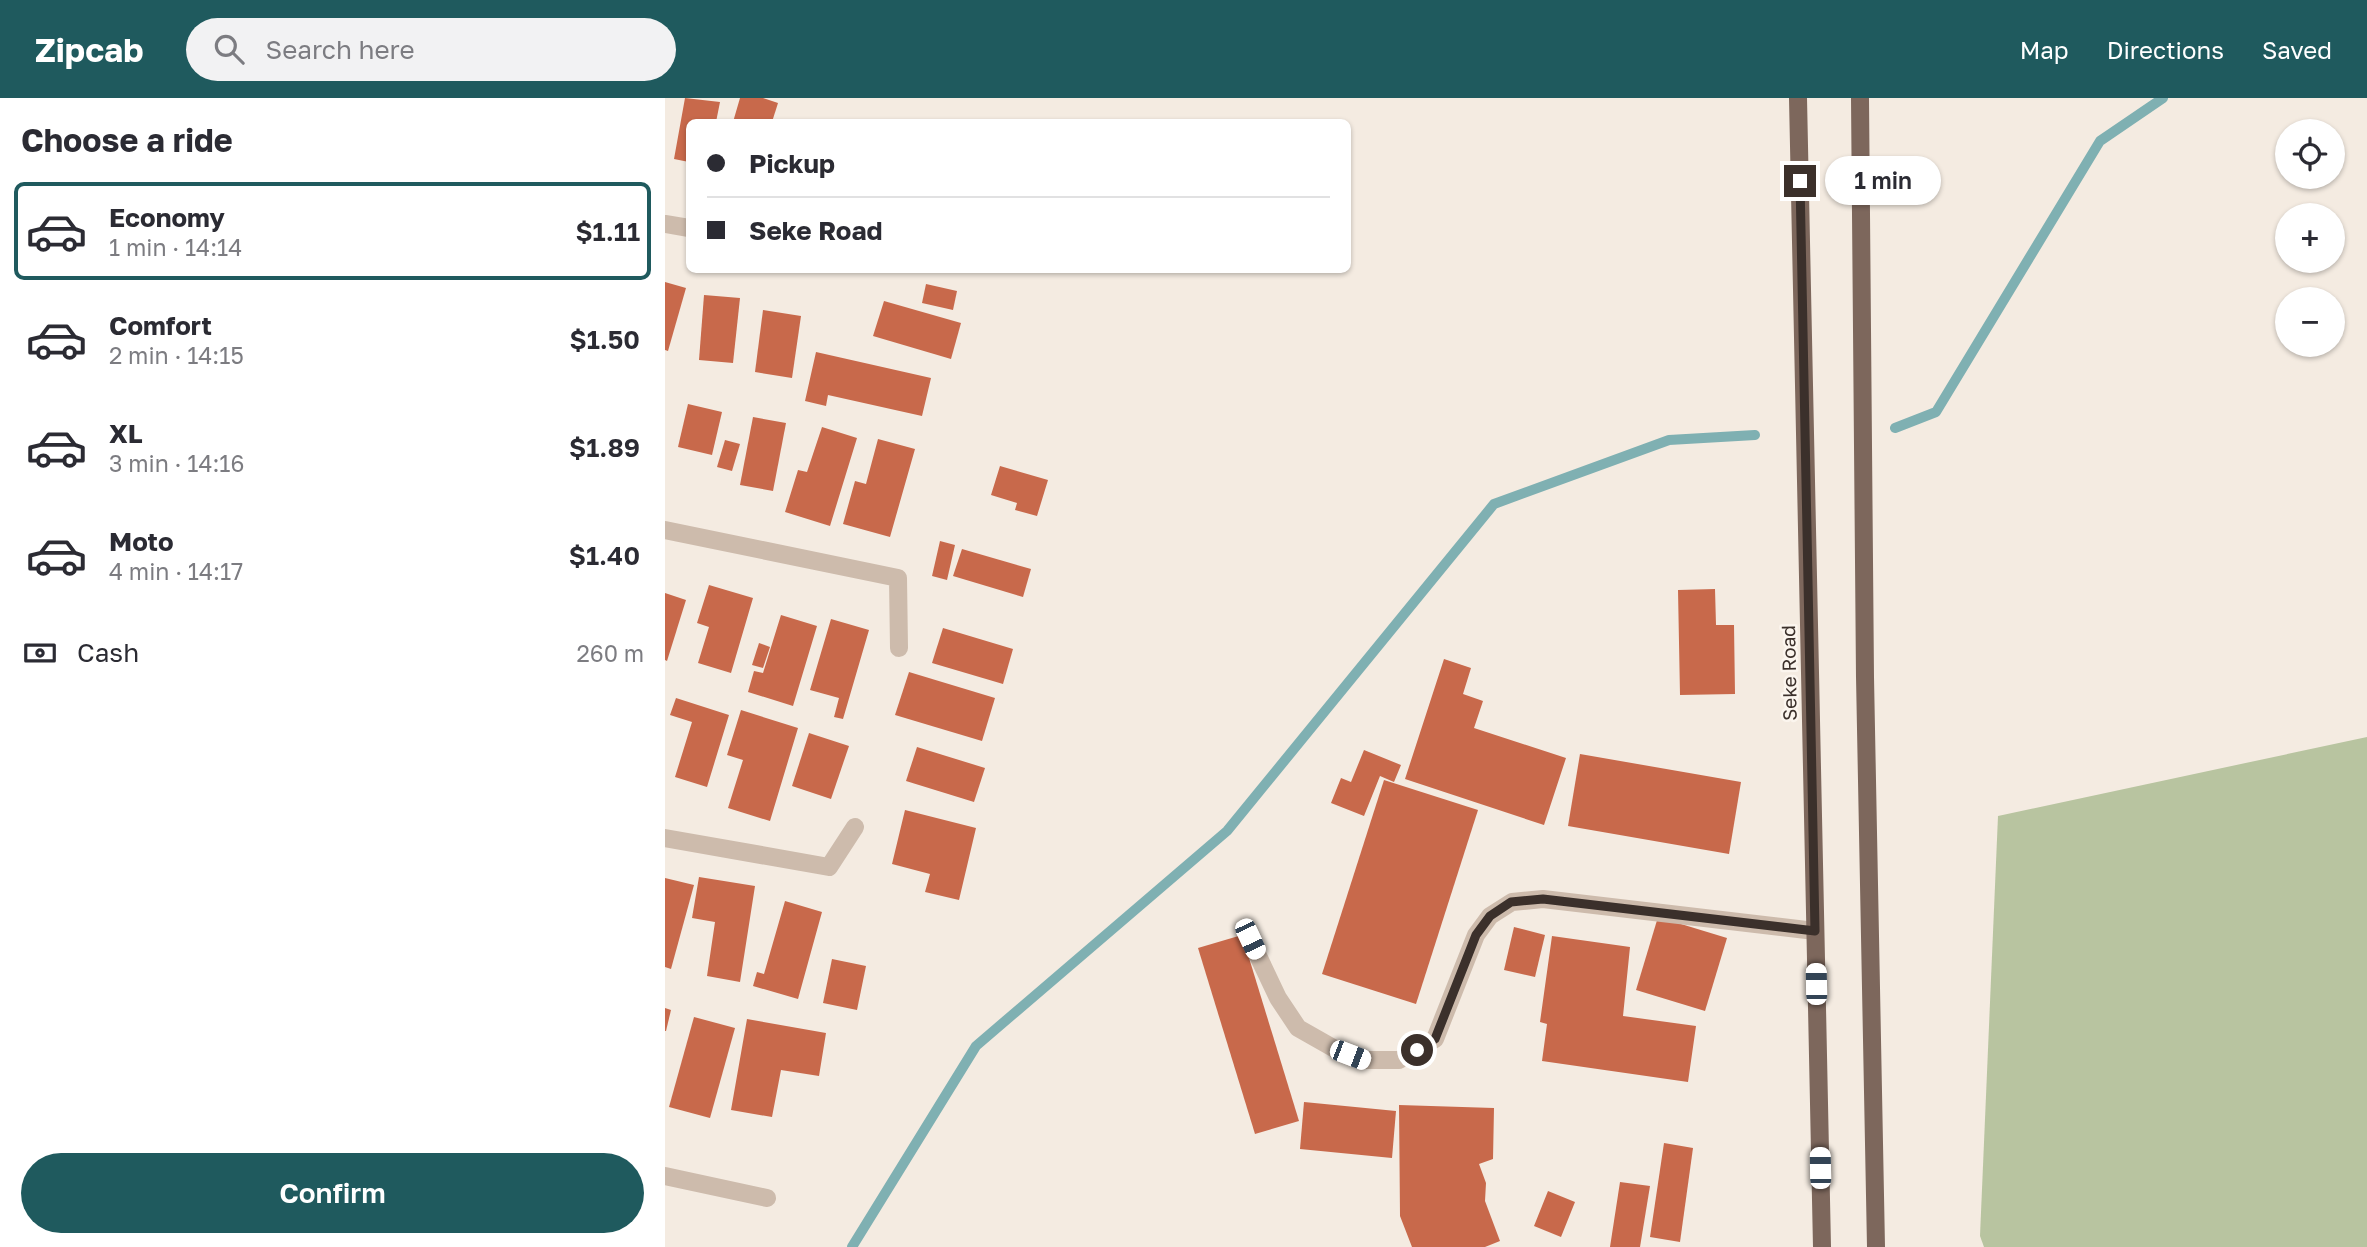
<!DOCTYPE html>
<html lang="en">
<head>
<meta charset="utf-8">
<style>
	:root { --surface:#fff; --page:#f2f2f3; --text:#2b2b33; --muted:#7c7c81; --line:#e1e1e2; --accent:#1f5a5e }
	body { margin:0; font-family:"Golos Text",sans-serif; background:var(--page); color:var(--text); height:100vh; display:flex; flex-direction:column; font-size:26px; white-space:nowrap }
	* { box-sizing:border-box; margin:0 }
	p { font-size:23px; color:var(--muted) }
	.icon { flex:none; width:38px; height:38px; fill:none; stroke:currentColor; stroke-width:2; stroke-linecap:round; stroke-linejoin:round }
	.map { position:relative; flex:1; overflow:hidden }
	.details { display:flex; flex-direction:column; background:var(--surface); width:665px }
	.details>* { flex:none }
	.banner { position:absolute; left:21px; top:21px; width:665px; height:154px; border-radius:10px; box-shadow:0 2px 5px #0004; display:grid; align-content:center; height:154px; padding:0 21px; background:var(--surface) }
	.tools { position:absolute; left:1610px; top:21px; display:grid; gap:14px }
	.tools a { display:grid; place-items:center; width:70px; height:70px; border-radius:50%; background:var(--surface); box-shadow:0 2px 5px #0004; font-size:35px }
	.end { position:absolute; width:32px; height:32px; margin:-16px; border:9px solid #3b302b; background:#fff; box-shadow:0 0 0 4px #fff }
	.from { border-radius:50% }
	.bubble { position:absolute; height:49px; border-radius:24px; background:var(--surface); box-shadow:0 2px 5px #0004; font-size:23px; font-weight:600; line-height:49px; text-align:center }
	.car { position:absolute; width:21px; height:42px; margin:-21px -10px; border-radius:9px; box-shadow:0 0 5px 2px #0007; background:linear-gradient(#fff 24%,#345 0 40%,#fff 0 76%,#345 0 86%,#fff 0) }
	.banner b { display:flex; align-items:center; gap:24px; height:66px; font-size:26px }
	.banner b+b { border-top:2px solid var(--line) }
	.banner i { width:18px; height:18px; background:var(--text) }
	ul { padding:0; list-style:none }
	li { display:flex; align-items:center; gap:21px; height:98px; margin:0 14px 10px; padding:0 7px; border:4px solid transparent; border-radius:10px }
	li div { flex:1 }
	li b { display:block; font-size:26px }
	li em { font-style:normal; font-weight:600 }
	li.selected { border-color:var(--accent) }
	li>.icon { width:63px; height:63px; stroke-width:1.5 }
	h2 { padding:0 21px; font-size:32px; line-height:84px }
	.pay { display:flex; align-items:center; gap:18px; height:77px; padding:0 21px; font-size:26px }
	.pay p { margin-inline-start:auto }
	.action { display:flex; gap:14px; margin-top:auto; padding:14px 21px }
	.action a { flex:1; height:80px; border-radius:42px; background:var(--accent); color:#fff; font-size:28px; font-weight:600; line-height:80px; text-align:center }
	header { display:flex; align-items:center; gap:42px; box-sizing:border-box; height:98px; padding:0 35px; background:var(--accent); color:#fff }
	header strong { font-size:33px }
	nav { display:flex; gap:38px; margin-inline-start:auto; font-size:24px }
	.search { width:490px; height:63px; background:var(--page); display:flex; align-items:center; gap:18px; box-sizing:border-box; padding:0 24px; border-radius:38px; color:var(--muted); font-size:26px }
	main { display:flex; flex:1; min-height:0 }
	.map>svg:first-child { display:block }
	.green { fill:#b8c4a0 }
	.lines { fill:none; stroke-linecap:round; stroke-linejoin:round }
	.stream { stroke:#7fb0b2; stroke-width:10 }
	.building { fill:#c8694b }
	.lane { stroke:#cdbbac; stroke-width:18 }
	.street { stroke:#cdbbac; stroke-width:18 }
	.primary { stroke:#7d675c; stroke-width:18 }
	.route { stroke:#3b302b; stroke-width:9 }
	.labels { text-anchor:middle; stroke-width:5; stroke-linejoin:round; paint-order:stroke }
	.street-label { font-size:19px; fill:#3b302b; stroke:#fbf5ee }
</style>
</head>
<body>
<header>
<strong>Zipcab</strong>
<div class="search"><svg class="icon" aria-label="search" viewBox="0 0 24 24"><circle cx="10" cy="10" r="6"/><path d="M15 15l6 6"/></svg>Search here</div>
<nav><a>Map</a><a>Directions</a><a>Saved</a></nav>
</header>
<main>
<section class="details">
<h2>Choose a ride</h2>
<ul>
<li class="selected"><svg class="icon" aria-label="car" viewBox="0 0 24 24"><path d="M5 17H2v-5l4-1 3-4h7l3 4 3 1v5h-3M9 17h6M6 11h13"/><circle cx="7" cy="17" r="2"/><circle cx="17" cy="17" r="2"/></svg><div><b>Economy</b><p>1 min · 14:14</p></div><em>$1.11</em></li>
<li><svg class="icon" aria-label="car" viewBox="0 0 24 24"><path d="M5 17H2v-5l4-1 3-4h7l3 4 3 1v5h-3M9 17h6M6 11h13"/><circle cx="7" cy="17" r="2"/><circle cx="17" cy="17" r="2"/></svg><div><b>Comfort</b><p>2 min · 14:15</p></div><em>$1.50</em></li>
<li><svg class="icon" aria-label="car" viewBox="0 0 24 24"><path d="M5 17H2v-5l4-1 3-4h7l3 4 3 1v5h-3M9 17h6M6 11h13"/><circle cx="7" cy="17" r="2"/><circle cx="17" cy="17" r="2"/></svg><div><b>XL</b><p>3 min · 14:16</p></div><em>$1.89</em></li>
<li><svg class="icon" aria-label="car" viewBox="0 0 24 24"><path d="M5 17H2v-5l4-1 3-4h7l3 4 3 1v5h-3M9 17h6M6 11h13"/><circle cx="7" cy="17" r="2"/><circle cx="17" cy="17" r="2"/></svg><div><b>Moto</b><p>4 min · 14:17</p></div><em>$1.40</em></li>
</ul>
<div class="pay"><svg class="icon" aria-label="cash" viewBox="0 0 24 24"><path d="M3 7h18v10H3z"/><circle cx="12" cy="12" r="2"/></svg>Cash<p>260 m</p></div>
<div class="action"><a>Confirm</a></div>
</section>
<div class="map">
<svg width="1702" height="1149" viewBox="0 0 1702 1149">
	<rect width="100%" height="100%" fill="#f4ebe1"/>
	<path class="green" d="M1702,639V1149H1319L1315,1138L1333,718Z"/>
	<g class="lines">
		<g class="stream">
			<path d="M1230,330L1271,314L1435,43L1498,0"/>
			<path d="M187,1149L311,948L562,733L829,406L1004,342L1090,337"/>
		</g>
	</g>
	<g class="building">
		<path d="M20,0L55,4L51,24H24V64L9,61Z"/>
		<path d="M75,0H98L113,5L107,24H68Z"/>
		<path d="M0,184L21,190L3,253L0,252Z"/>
		<path d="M261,186L292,193L288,212L257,205Z"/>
		<path d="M39,197L75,200L68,265L34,262Z"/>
		<path d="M219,203L296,225L286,261L208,238Z"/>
		<path d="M98,212L136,218L127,280L90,274Z"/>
		<path d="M151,254L266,280L257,318L163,297L161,308L140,303Z"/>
		<path d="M23,306L57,314L47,357L13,349Z"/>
		<path d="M88,319L121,325L108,393L75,387Z"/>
		<path d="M157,329L192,340L165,428L120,414L133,372L142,374Z"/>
		<path d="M213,341L250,351L225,439L178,426L190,383L201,386Z"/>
		<path d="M60,342L75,346L67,373L52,369Z"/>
		<path d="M335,368L383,382L372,418L350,412L352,405L326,397Z"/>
		<path d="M275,443L290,447L282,482L267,478Z"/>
		<path d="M297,451L366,471L358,499L288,478Z"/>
		<path d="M44,487L88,500L66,575L33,565L44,529L32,525Z"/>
		<path d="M1050,491L1051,527H1069L1070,596L1015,597L1013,492Z"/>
		<path d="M0,495L21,502L2,563L0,562Z"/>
		<path d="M116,517L152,528L128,608L83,594L89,573L98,575Z"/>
		<path d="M166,521L204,532L178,621L169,619L174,600L145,592Z"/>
		<path d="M278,530L348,551L338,586L267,565Z"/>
		<path d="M94,545L105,549L98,570L87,567Z"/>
		<path d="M779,561L806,570L798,596L818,603L809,630L901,660L879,727L740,681Z"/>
		<path d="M244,574L330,600L317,643L230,617Z"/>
		<path d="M11,600L64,617L42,689L10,679L27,624L5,617Z"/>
		<path d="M76,612L133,630L105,723L63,710L78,662L62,657Z"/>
		<path d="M144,635L184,648L166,701L127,688Z"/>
		<path d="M252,649L320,670L309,704L241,683Z"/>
		<path d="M699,652L736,667L729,684L715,678L699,718L666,705L676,680L686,684Z"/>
		<path d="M915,656L1076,684L1064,756L903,728Z"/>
		<path d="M719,682L813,712L751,906L657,876Z"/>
		<path d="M240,712L311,730L294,802L260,794L265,776L227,766Z"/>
		<path d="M34,779L90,788L75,884L42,878L50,824L27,820Z"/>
		<path d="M0,780L29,787L6,871L0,869Z"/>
		<path d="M120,803L157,814L133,901L88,888L92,874L99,876Z"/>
		<path d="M993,819L1062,840L1040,913L971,892Z"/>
		<path d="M849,829L880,837L870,879L839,872Z"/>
		<path d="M577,837L634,1023L590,1036L533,850Z"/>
		<path d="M887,838L965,849L958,918L1031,928L1023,984L877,963L882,926L875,924Z"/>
		<path d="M167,861L201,868L192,912L158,905Z"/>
		<path d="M0,910L6,912L1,933H0Z"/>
		<path d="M29,919L70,930L45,1020L4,1009Z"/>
		<path d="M82,921L161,935L154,978L116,972L107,1019L66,1012Z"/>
		<path d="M639,1004L731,1013L727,1060L635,1051Z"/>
		<path d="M734,1007L829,1010L828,1061L814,1066L821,1085L820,1103L835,1143L820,1149H747L735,1118Z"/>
		<path d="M999,1045L1028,1050L1015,1144L985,1139Z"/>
		<path d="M955,1084L985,1088L975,1149H945Z"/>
		<path d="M883,1093L910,1104L896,1139L869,1128Z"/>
	</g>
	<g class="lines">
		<path class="lane" d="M585,841L613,900L633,930L670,951L700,962H734L770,941L811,837L825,818L847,804L878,801L1150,833"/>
		<g class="street">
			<path d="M0,126L24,130"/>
			<path d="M0,432L233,480L234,550"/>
			<path d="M0,740L164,769L190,729"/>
			<path d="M0,1078L102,1100"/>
		</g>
		<g class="primary">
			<path d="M1133,0L1157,1149"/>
			<path d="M1195,0L1200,579L1211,1149"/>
		</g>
	</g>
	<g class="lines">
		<path class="route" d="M752,952L770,941L811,837L825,818L846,804L878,801L1150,833L1135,83"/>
	</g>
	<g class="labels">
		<g class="street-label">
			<text transform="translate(1124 575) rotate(-91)" y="7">Seke Road</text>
		</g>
	</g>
</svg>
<div class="tools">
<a><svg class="icon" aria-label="locate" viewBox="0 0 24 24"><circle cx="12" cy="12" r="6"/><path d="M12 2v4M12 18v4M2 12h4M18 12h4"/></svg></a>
<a>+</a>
<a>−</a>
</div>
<i class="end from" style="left:752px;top:952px"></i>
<i class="end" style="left:1135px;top:83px"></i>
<div class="bubble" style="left:1160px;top:58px;width:116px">1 min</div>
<i class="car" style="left:585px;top:841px;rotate:155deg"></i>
<i class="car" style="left:1151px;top:886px;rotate:359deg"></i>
<i class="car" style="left:685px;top:957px;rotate:111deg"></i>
<i class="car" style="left:1155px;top:1070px;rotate:359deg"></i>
<div class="banner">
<b><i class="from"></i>Pickup</b>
<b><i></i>Seke Road</b>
</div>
</div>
</main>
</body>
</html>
